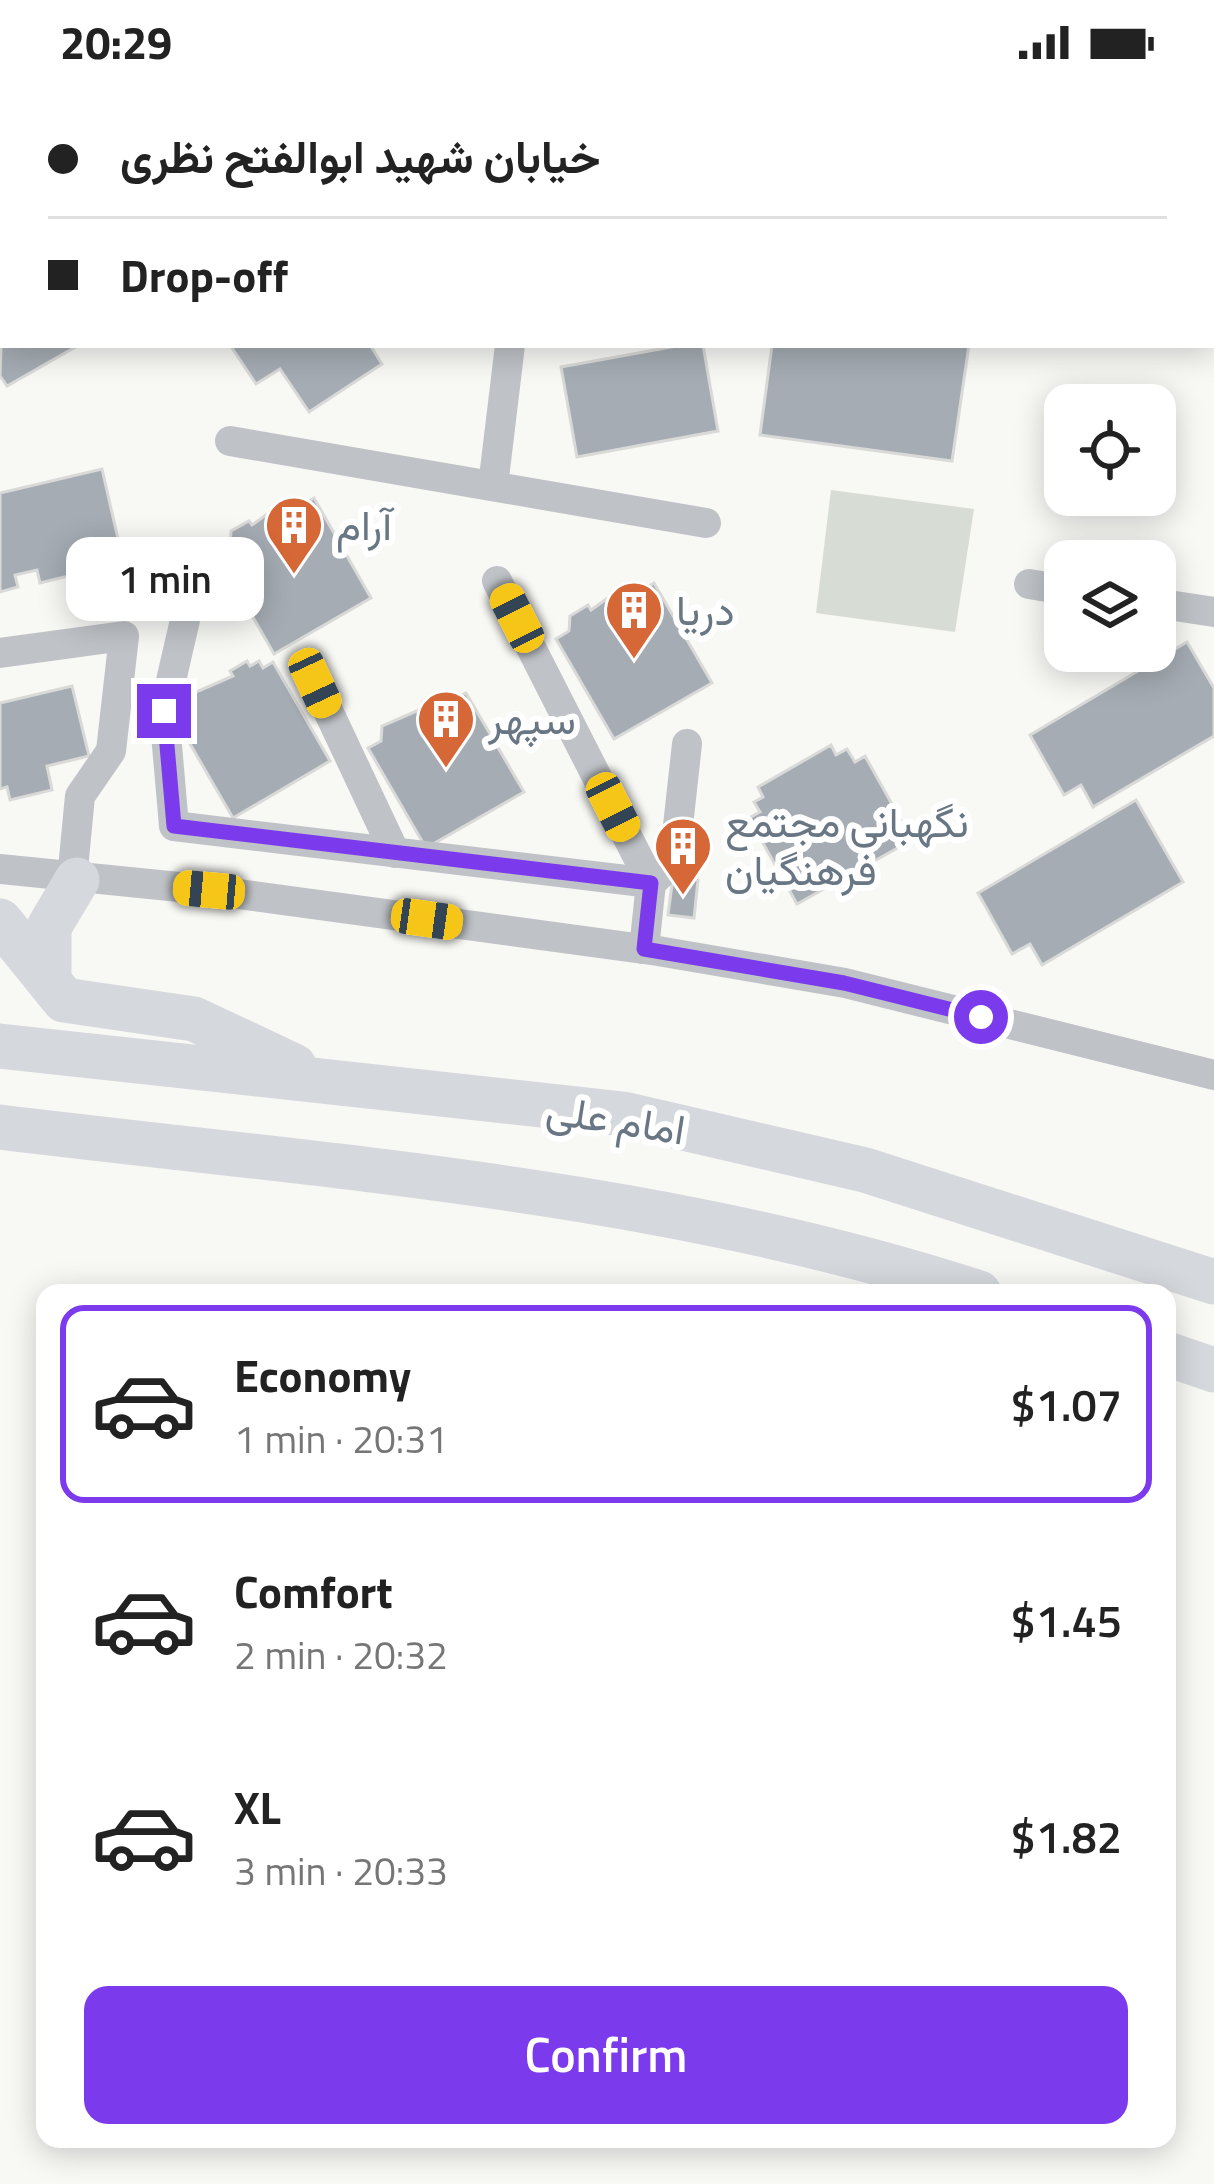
<!DOCTYPE html>
<html lang="en">
<head>
<meta charset="utf-8">
<style>
	:root { --surface:#fff; --page:#f6f6f6; --text:#222; --muted:#767676; --line:#e0e0e0; --accent:#7c3aed }
	body { margin:0; font-family:"Titillium Web",Vazirmatn,sans-serif; background:var(--page); color:var(--text); height:100vh; display:flex; flex-direction:column; font-size:45px; white-space:nowrap }
	* { box-sizing:border-box; margin:0 }
	p { font-size:39px; color:var(--muted) }
	.icon { flex:none; width:66px; height:66px; fill:none; stroke:currentColor; stroke-width:2; stroke-linecap:round; stroke-linejoin:round }
	.map { position:relative; flex:1; overflow:hidden }
	.details { position:absolute; left:36px; top:1200px; width:1140px; height:864px; display:flex; flex-direction:column; background:var(--surface); border-radius:24px; box-shadow:0 6px 30px #0003 }
	.details>* { flex:none }
	.top-card { position:absolute; left:0px; top:0px; width:1215px; height:264px; box-shadow:0 6px 30px #0003; display:grid; align-content:center; height:264px; padding:0 48px; background:var(--surface) }
	.tools { position:absolute; left:1044px; top:300px; display:grid; gap:24px }
	.tools a { display:grid; place-items:center; width:132px; height:132px; border-radius:24px; background:var(--surface); box-shadow:0 6px 30px #0003; font-size:60px }
	.end { position:absolute; width:54px; height:54px; margin:-27px; border:15px solid #7c3aed; background:#fff; box-shadow:0 0 0 6px #fff }
	.from { border-radius:50% }
	.bubble { position:absolute; height:84px; border-radius:24px; background:var(--surface); box-shadow:0 6px 30px #0003; font-size:39px; font-weight:600; line-height:84px; text-align:center }
	.car { position:absolute; width:36px; height:72px; margin:-36px -18px; border-radius:15px; box-shadow:0 0 9px 3px #0007; background:linear-gradient(#f5c518 24%,#345 0 40%,#f5c518 0 76%,#345 0 86%,#f5c518 0) }
	.top-card b { display:flex; align-items:center; gap:42px; height:114px; font-size:45px }
	.top-card b+b { border-top:3px solid var(--line) }
	.top-card i { width:30px; height:30px; background:var(--text) }
	ul { padding:21px 0 0; list-style:none }
	li { display:flex; align-items:center; gap:36px; height:198px; margin:0 24px 18px; padding:0 24px; border:6px solid transparent; border-radius:24px }
	li div { flex:1 }
	li b { display:block; font-size:45px }
	li em { font-style:normal; font-weight:600 }
	li.selected { border-color:var(--accent) }
	li>.icon { width:108px; height:108px; stroke-width:1.5 }
	.cta { display:flex; gap:24px; margin-top:auto; padding:24px 48px }
	.cta a { flex:1; height:138px; border-radius:24px; background:var(--accent); color:#fff; font-size:48px; font-weight:600; line-height:138px; text-align:center }
	.status { display:flex; justify-content:space-between; align-items:center; height:84px; padding:0 60px; background:var(--surface); direction:ltr }
	.status svg { height:33px; fill:currentColor }
	.map>svg:first-child { display:block }
	.green { fill:#d7dcd5 }
	.building { fill:#a5acb3; stroke:#d9d9d8; stroke-width:3 }
	.lines { fill:none; stroke-linecap:round; stroke-linejoin:round }
	.minor { stroke:#bfc3c7; stroke-width:30 }
	.secondary { stroke:#d5d9dd; stroke-width:45 }
	.route { stroke:#7c3aed; stroke-width:15 }
	.labels { text-anchor:middle; stroke-width:12; stroke-linejoin:round; paint-order:stroke }
	.poi-label { font-size:42px; fill:#697684; stroke:#fff; text-anchor:start }
	.street-label { font-size:42px; fill:#697684; stroke:#fff }
</style>
</head>
<body>
<div class="status"><b>20:29</b><svg viewBox="0 0 49 12"><path d="M0 12V9h3v3zM5 12V6h3v6zM10 12V3h3v9zM15 12V0h3v12zM26 1h20v11H26zM47 4h2v5h-2z"/></svg></div>
<div class="map">
<svg width="1214" height="2100" viewBox="0 0 1214 2100">
	<rect width="100%" height="100%" fill="#f8f8f5"/>
	<path class="green" d="M831,406L974,425L955,548L816,529Z"/>
	<g class="building">
		<path d="M49,0H156L157,3H44Z"/>
		<path d="M3,200V261H79L7,302L0,292Z"/>
		<path d="M230,261H370L382,280L309,328L280,285L256,300Z"/>
		<path d="M682,261H703L718,347L577,373L561,283Z"/>
		<path d="M772,261H969L952,377L760,351Z"/>
		<path d="M102,385L118,455L75,465L81,489L40,499L37,486L15,491L18,503L0,508V409Z"/>
		<path d="M289,414L292,418L300,414L304,420L314,414L371,514L274,570L217,470L230,463L231,447L249,437L252,441Z"/>
		<path d="M629,499L632,504L640,499L644,505L654,499L712,599L614,655L556,555L569,547L570,532L588,521L591,526Z"/>
		<path d="M1187,558L1214,604V652L1093,723L1081,701L1064,711L1030,651Z"/>
		<path d="M247,577L250,582L259,577L263,584L273,578L330,677L233,734L175,634L188,626L189,611L233,592L230,587Z"/>
		<path d="M72,602L89,672L47,682L52,706L10,716L7,703L0,705V619Z"/>
		<path d="M441,608L444,613L452,608L456,614L466,609L524,708L426,764L368,664L381,657L382,642L426,623L423,618Z"/>
		<path d="M831,661L836,671L847,665L855,678L865,672L912,756L797,820L749,734L760,728L754,718L763,713L758,703Z"/>
		<path d="M1136,716L1183,798L1042,881L1030,860L1012,870L978,809Z"/>
		<path d="M673,793L698,796L694,834L668,831Z"/>
	</g>
	<g class="lines">
		<g class="minor">
			<path d="M860,0L882,3"/>
			<path d="M181,3V0"/>
			<path d="M540,3L541,0"/>
			<path d="M980,3V0"/>
			<path d="M1212,53H1214"/>
			<path d="M0,146L3,147"/>
			<path d="M230,357L706,439"/>
			<path d="M493,402L510,261"/>
			<path d="M200,471L164,627L174,742L651,799"/>
			<path d="M497,497L651,799"/>
			<path d="M1029,500L1065,506"/>
			<path d="M1155,519L1214,528"/>
			<path d="M0,569L124,552L111,667L80,712L72,795"/>
			<path d="M315,599L395,769"/>
			<path d="M0,785L209,806L658,867L845,899L1214,991"/>
			<path d="M644,865L651,799L674,778L687,660"/>
		</g>
		<g class="secondary">
			<path d="M0,837L64,916L194,935L294,982"/>
			<path d="M49,896V843L77,796"/>
			<path d="M0,962L623,1030L865,1086L1214,1198"/>
			<path d="M0,1043C327,1083 664,1106 979,1209"/>
			<path d="M1167,1270L1214,1286"/>
		</g>
	</g>
	<g class="lines">
		<path class="route" d="M164,627L174,742L651,799L644,865L844,899L981,933"/>
	</g>
	<defs>
		<symbol id="building-pin" viewBox="-11 -11 22 30"><path d="M0 17L-7.5 6A9.5 9.5 0 1 1 7.5 6Z" fill="#d66737" stroke="#fff"/><path d="M-4-6H4V6H1V3H-1V6H-4ZM-2.5-4.3h1.7v1.8h-1.7ZM.8-4.3h1.7v1.8H.8ZM-2.5-1h1.7V.8h-1.7ZM.8-1h1.7V.8H.8Z" fill="#fff"/></symbol>
	</defs>
	<g fill-rule="evenodd">
		<use href="#building-pin" x="261" y="408" width="66" height="90"/>
		<use href="#building-pin" x="601" y="493" width="66" height="90"/>
		<use href="#building-pin" x="413" y="602" width="66" height="90"/>
		<use href="#building-pin" x="650" y="729" width="66" height="90"/>
	</g>
	<g class="labels">
		<g class="poi-label">
			<text x="336" y="456">آرام</text>
			<text x="676" y="541">دریا</text>
			<text x="488" y="650">سپهر</text>
			<text x="725" y="753">نگهبانی مجتمع<tspan x="725" dy="48">فرهنگیان</tspan></text>
		</g>
		<g class="street-label">
			<text transform="translate(616 1035) rotate(9)" y="15">امام علی</text>
		</g>
	</g>
</svg>
<div class="tools">
<a><svg class="icon" aria-label="locate" viewBox="0 0 24 24"><circle cx="12" cy="12" r="6"/><path d="M12 2v4M12 18v4M2 12h4M18 12h4"/></svg></a>
<a><svg class="icon" aria-label="layers" viewBox="0 0 24 24"><path d="M12 4l9 5-9 5-9-5zM3 14l9 5 9-5"/></svg></a>
</div>
<i class="end from" style="left:981px;top:933px"></i>
<i class="end" style="left:164px;top:627px"></i>
<div class="bubble" style="left:66px;top:453px;width:198px">1 min</div>
<i class="car" style="left:517px;top:534px;rotate:333deg"></i>
<i class="car" style="left:315px;top:599px;rotate:155deg"></i>
<i class="car" style="left:613px;top:723px;rotate:153deg"></i>
<i class="car" style="left:209px;top:806px;rotate:275deg"></i>
<i class="car" style="left:427px;top:835px;rotate:98deg"></i>
<div class="top-card">
<b><i class="from"></i>خیابان شهید ابوالفتح نظری</b>
<b><i></i>Drop-off</b>
</div>
<section class="details">
<ul>
<li class="selected"><svg class="icon" aria-label="car" viewBox="0 0 24 24"><path d="M5 17H2v-5l4-1 3-4h7l3 4 3 1v5h-3M9 17h6M6 11h13"/><circle cx="7" cy="17" r="2"/><circle cx="17" cy="17" r="2"/></svg><div><b>Economy</b><p>1 min · 20:31</p></div><em>$1.07</em></li>
<li><svg class="icon" aria-label="car" viewBox="0 0 24 24"><path d="M5 17H2v-5l4-1 3-4h7l3 4 3 1v5h-3M9 17h6M6 11h13"/><circle cx="7" cy="17" r="2"/><circle cx="17" cy="17" r="2"/></svg><div><b>Comfort</b><p>2 min · 20:32</p></div><em>$1.45</em></li>
<li><svg class="icon" aria-label="car" viewBox="0 0 24 24"><path d="M5 17H2v-5l4-1 3-4h7l3 4 3 1v5h-3M9 17h6M6 11h13"/><circle cx="7" cy="17" r="2"/><circle cx="17" cy="17" r="2"/></svg><div><b>XL</b><p>3 min · 20:33</p></div><em>$1.82</em></li>
</ul>
<div class="cta"><a>Confirm</a></div>
</section>
</div>
</body>
</html>
